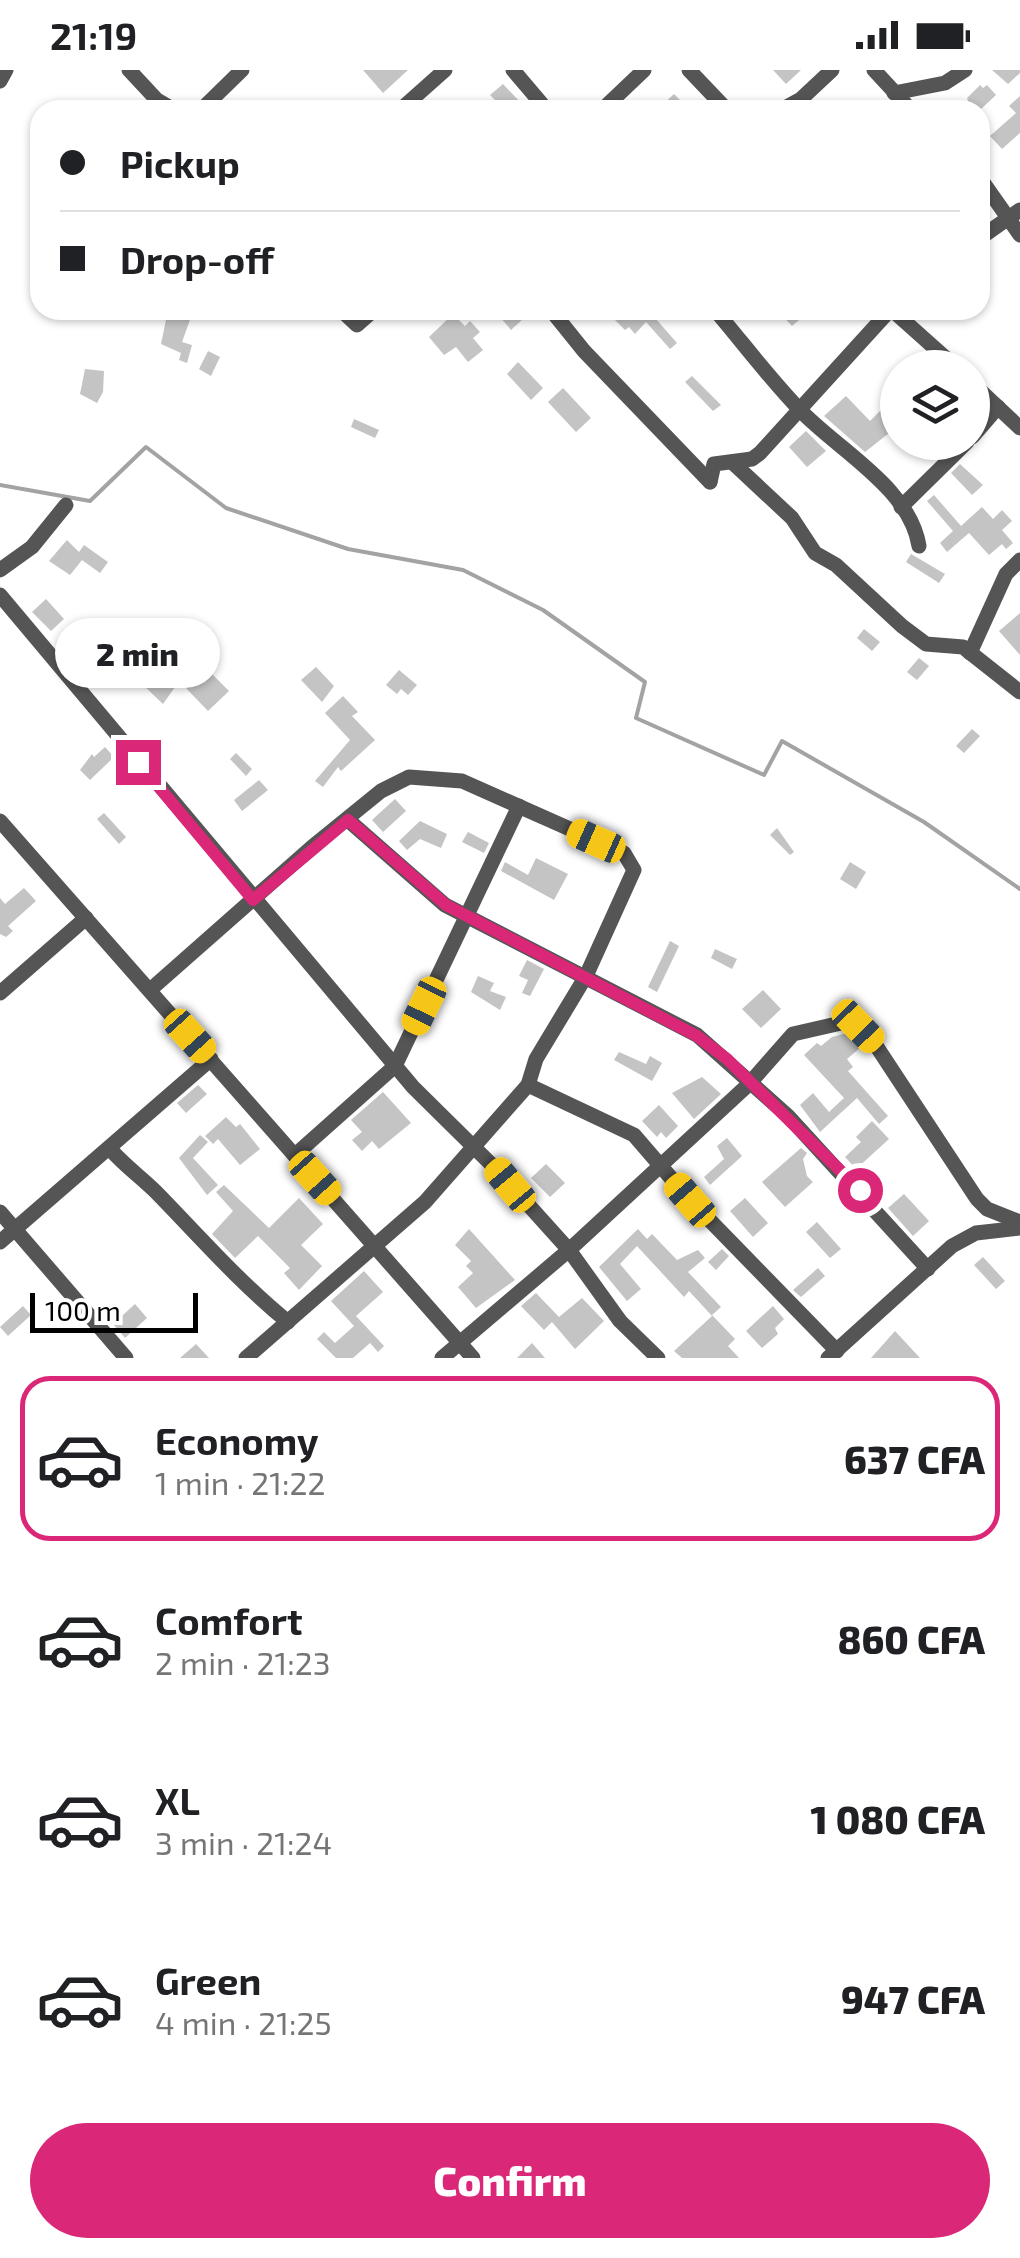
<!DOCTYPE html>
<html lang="en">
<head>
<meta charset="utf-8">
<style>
	:root { --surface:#fff; --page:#f2f2f2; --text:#202124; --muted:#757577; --line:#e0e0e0; --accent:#db2777 }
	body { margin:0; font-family:"Exo 2",sans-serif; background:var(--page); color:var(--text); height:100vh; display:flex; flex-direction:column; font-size:38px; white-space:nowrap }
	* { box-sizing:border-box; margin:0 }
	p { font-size:32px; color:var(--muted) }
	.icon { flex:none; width:55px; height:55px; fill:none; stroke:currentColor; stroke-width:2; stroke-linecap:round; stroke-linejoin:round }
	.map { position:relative; height:1288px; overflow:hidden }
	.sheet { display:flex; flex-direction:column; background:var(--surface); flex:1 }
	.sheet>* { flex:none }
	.top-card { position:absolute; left:30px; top:30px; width:960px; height:220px; border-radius:30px; box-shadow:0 2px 8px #0004; display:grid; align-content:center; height:220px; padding:0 30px; background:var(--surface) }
	.fabs { position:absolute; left:880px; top:280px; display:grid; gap:20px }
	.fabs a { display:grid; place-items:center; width:110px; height:110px; border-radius:50%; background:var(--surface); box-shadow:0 2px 8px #0004; font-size:50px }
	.scale { position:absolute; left:30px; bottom:25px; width:168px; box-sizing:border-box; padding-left:10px; border:5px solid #000; border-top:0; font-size:28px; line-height:35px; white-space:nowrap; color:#000; -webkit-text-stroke:8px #fff; paint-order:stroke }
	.end { position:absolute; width:45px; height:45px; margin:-22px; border:12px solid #db2777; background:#fff; box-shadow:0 0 0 5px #fff }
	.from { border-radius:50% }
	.bubble { position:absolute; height:70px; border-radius:35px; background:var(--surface); box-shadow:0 2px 8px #0004; font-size:32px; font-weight:800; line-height:70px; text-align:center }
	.car { position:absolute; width:30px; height:60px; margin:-30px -15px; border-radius:12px; box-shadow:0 0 8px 2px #0007; background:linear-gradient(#f5c518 24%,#345 0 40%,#f5c518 0 76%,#345 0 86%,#f5c518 0) }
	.top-card b { display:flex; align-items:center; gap:35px; height:95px; font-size:38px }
	.top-card b+b { border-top:2px solid var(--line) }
	.top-card i { width:25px; height:25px; background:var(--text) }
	ul { padding:18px 0 0; list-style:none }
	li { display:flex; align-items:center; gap:30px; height:165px; margin:0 20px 15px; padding:0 10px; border:5px solid transparent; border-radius:30px }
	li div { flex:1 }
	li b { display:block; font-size:38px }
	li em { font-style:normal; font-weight:800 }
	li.active { border-color:var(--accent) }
	li>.icon { width:90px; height:90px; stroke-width:1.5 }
	.action { display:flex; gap:20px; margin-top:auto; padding:20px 30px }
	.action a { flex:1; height:115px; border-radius:60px; background:var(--accent); color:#fff; font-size:40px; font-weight:800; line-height:115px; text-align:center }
	.status { display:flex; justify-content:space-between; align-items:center; height:70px; padding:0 50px; background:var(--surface); direction:ltr }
	.status svg { height:28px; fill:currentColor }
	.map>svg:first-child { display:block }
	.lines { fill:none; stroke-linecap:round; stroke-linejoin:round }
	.stream { stroke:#a3a3a3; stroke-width:4 }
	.building { fill:#c4c4c4 }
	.minor { stroke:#555; stroke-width:15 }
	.route { stroke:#db2777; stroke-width:12 }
</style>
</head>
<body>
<div class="status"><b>21:19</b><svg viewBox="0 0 49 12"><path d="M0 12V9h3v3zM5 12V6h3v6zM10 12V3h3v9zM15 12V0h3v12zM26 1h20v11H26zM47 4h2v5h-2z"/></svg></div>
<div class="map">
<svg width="1020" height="1288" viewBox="0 0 1020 1288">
	<rect width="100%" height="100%" fill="#fff"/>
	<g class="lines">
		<path class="stream" d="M0,415L90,431L146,377L226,438L348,479L463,500L543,540L645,612L636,648L764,705L782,671L924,752L1020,819"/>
	</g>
	<g class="building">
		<path d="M363,0H408L383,23Z"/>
		<path d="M773,0H801L786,14Z"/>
		<path d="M992,0H1020V3L1008,14Z"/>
		<path d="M503,14L521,33L514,40H486L496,31L490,25Z"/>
		<path d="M980,15L983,18L987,15L996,25L980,40H971L967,28Z"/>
		<path d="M674,24L690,40H657Z"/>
		<path d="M1020,26V63L1002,79L990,66L1016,43L1009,36Z"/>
		<path d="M494,240H517L524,248L511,260Z"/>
		<path d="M614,240H664L656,249L677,273L670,279L646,252L635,264L629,257L625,260L609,244Z"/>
		<path d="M777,240H800L805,245L792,256Z"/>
		<path d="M174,243L191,247L182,272L192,275L187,293L179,290L181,283L161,274L167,245Z"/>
		<path d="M453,244L465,256L470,251L480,262L473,268L483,280L468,292L456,277L444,285L429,267Z"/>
		<path d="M208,281L220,287L211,306L199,299Z"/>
		<path d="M518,292L543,318L531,330L507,304Z"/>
		<path d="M85,299L104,301L103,322L97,333L80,324Z"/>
		<path d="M692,306L721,335L713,341L685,312Z"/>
		<path d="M563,318L591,348L576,362L548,332Z"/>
		<path d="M846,326L870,351L889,332L898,341V356L865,382L824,346Z"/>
		<path d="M354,349L379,360L375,368L351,357Z"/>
		<path d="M806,361L826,381L807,397L789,377Z"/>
		<path d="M960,394L983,415L972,425L951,403Z"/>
		<path d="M934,425L961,456L982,437L993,449L1002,440L1012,451L1002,460L1013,473L1006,479L1002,474L989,485L969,463L947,482L940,473L953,461L927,431Z"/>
		<path d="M67,470L79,482L84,475L108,492L100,503L82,490L70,505L49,491Z"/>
		<path d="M911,484L945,504L939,513L906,492Z"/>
		<path d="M46,529L64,549L51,561L32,542Z"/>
		<path d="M1020,543V585L999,561Z"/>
		<path d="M114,549L175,617L163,634L140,612L152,599L148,602L127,579L120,586L99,563Z"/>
		<path d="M864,559L880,572L872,581L857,568Z"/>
		<path d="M919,588L929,596L917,610L907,602Z"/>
		<path d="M205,597L229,621L208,641L184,616Z"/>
		<path d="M316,597L334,616L322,632L301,610Z"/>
		<path d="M399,600L417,615L408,625L401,619L397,624L386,615Z"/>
		<path d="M343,626L358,642L352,646L375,670L341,701L338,697L323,717L315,711L350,670L325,643Z"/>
		<path d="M972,659L980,666L964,683L956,676Z"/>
		<path d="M105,677L114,687L90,710L80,700L92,684L94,687Z"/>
		<path d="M236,683L252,699L246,706L230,689Z"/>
		<path d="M259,710L268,720L242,741L234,730Z"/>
		<path d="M395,729L406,741L383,762L372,750Z"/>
		<path d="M104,743L126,767L119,774L97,749Z"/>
		<path d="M420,751L447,764L441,778L420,769L407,780L399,771Z"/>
		<path d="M777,758L794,782L790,785L770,765Z"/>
		<path d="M468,762L489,773L484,783L462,772Z"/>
		<path d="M536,788L568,804L554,830L501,801L505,792L528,805Z"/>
		<path d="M850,792L866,802L856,819L840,809Z"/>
		<path d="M24,818L36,831L8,856L13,861L6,867L0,864V828L5,834Z"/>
		<path d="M670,871L679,876L657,922L648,917Z"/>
		<path d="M715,879L737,889L732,899L711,888Z"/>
		<path d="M527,890L544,899L530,926L522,923L528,910L519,906Z"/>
		<path d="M478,906L494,913L490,921L506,927L500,940L471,922Z"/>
		<path d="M763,920L781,939L761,958L742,939Z"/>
		<path d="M847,963L861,977L847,989L853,997L848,1001L888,1046L879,1054L857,1028L820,1062L800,1035L813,1023L829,1042L844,1028L804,985L817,973L821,976L832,967Z"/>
		<path d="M619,982L646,994L650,986L662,993L652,1011L614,990Z"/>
		<path d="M702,1007L721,1024L694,1049L672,1023Z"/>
		<path d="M198,1015L207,1024L186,1043L177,1033Z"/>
		<path d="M383,1022L411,1053L379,1079L372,1071L362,1081L352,1070L362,1062L351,1050Z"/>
		<path d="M659,1035L678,1056L666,1068L661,1062L657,1067L642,1051Z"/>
		<path d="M226,1047L236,1057L240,1054L260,1079L240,1095L218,1069L213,1074L205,1066Z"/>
		<path d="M872,1051L889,1069L856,1099L845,1087L861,1072L856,1067Z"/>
		<path d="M200,1065L208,1072L193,1088L218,1115L207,1125L179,1088Z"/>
		<path d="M727,1068L742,1086L710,1115L704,1107L724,1089L717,1076Z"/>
		<path d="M801,1078L807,1083L803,1089L807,1106L813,1112L785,1137L762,1112Z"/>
		<path d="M546,1094L565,1113L550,1127L531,1108Z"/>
		<path d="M224,1115L269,1158L299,1128L323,1154L301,1175L322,1196L299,1220L284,1203L290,1198L258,1166L235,1188L212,1164L233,1141L216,1122Z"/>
		<path d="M904,1124L929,1151L913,1166L888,1138Z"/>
		<path d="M745,1128L768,1153L753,1167L730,1141Z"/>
		<path d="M817,1152L841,1179L830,1188L806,1162Z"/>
		<path d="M469,1159L515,1210L476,1238L458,1217L473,1203L466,1196L471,1191L455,1175Z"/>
		<path d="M638,1159L647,1169L652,1164L677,1190L698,1180L705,1188L688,1202L721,1237L712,1245L735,1269L728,1276L739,1288H682L674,1281L712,1246L689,1221L684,1227L637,1176L620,1194L641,1219L627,1231L599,1197Z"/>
		<path d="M722,1179L729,1186L716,1200L708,1192Z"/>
		<path d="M983,1187L1005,1211L996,1219L974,1195Z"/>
		<path d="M818,1198L825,1206L801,1227L793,1220Z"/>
		<path d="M364,1201L383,1222L356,1246L384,1276L378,1282L370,1273L353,1288H336L317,1269L324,1262L335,1273L354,1256L331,1231Z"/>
		<path d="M536,1223L559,1247L582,1228L604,1251L575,1279L552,1252L544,1260L521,1236Z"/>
		<path d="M135,1234L147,1248L125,1268L113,1254Z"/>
		<path d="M23,1236L31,1245L8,1266L0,1257Z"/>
		<path d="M773,1236L784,1249L775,1258L778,1264L762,1278L746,1261Z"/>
		<path d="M895,1261L920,1288H871Z"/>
		<path d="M532,1273L545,1288H517Z"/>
		<path d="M196,1274L209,1288H180Z"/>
	</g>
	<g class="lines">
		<g class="minor">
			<path d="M129,0L157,30L174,40"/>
			<path d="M513,0L547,40"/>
			<path d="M689,0L727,40"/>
			<path d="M874,0L911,40"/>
			<path d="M0,11L6,0"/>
			<path d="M894,23L945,13L965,0"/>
			<path d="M201,40L242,0"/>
			<path d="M400,40L445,0"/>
			<path d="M602,40L644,0"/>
			<path d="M781,40L801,29L832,0"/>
			<path d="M980,108L1020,165"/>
			<path d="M980,168L1020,140"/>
			<path d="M341,240L357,255L374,240"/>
			<path d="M551,240L584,281L710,412"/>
			<path d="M715,240C743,273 770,309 800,340C838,380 910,418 919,476"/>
			<path d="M892,240L957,298"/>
			<path d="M972,313L1020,358"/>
			<path d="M972,367L998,337"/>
			<path d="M732,392L792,448L815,483L836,495L902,556L926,574L963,577L1020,622"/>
			<path d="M710,412L714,394L752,389L760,383L890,240"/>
			<path d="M901,437L967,372"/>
			<path d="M0,500L32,477L66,435"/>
			<path d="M0,525L413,1017L497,1100L569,1180L620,1251L658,1288"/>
			<path d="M970,583L1006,504L1020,490"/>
			<path d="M348,750L445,835L697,965L788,1046L928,1199"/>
			<path d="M0,751L473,1288"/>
			<path d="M150,920L312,777L381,721L409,707L462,711L624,783L634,800L586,906L536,989L528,1015L425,1132L246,1288"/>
			<path d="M0,923L86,848"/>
			<path d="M528,1015L634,1065L690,1130L837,1281"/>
			<path d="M111,1080C125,1096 141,1107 156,1122C200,1167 239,1212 288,1252"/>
			<path d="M295,1085L395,996L519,736"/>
			<path d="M0,1142L126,1288"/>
			<path d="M0,1172L211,989"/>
			<path d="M442,1288L569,1180L749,1014L793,964L850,951L875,974L977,1129L987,1139L1020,1152"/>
			<path d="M828,1288L952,1176L976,1163L1020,1158"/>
		</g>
	</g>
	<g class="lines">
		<path class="route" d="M138,692L253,830L348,750L446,835L697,966L727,989L860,1120"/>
	</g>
</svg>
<div class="fabs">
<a><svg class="icon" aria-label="layers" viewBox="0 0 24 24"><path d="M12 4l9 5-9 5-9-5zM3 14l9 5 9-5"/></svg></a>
</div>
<div class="scale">100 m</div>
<i class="end from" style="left:860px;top:1120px"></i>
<i class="end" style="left:138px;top:692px"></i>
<div class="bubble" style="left:55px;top:548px;width:165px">2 min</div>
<i class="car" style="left:596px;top:771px;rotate:294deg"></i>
<i class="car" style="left:424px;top:936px;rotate:206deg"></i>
<i class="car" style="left:858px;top:956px;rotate:136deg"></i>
<i class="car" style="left:190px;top:966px;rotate:138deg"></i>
<i class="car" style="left:315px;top:1108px;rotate:138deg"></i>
<i class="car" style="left:510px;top:1115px;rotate:320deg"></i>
<i class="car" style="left:690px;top:1130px;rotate:319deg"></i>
<div class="top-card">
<b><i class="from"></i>Pickup</b>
<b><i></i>Drop-off</b>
</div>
</div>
<section class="sheet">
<ul>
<li class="active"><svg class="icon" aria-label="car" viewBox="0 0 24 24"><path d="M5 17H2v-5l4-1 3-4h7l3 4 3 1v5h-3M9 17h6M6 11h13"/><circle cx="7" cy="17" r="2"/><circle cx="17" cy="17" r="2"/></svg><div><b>Economy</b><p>1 min · 21:22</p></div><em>637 CFA</em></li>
<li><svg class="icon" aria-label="car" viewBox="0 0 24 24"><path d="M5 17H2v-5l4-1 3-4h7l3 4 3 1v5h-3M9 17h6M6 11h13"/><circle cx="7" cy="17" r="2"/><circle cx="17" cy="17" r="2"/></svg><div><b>Comfort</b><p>2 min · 21:23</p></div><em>860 CFA</em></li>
<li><svg class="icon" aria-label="car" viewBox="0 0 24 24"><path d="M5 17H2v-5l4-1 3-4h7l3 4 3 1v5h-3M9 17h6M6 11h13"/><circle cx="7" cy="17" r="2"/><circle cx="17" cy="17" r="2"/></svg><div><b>XL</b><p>3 min · 21:24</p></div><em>1 080 CFA</em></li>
<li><svg class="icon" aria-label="car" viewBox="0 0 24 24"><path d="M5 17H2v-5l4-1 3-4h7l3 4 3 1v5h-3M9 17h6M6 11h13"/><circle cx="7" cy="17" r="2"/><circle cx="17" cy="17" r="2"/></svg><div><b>Green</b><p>4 min · 21:25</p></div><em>947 CFA</em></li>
</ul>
<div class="action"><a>Confirm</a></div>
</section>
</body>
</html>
